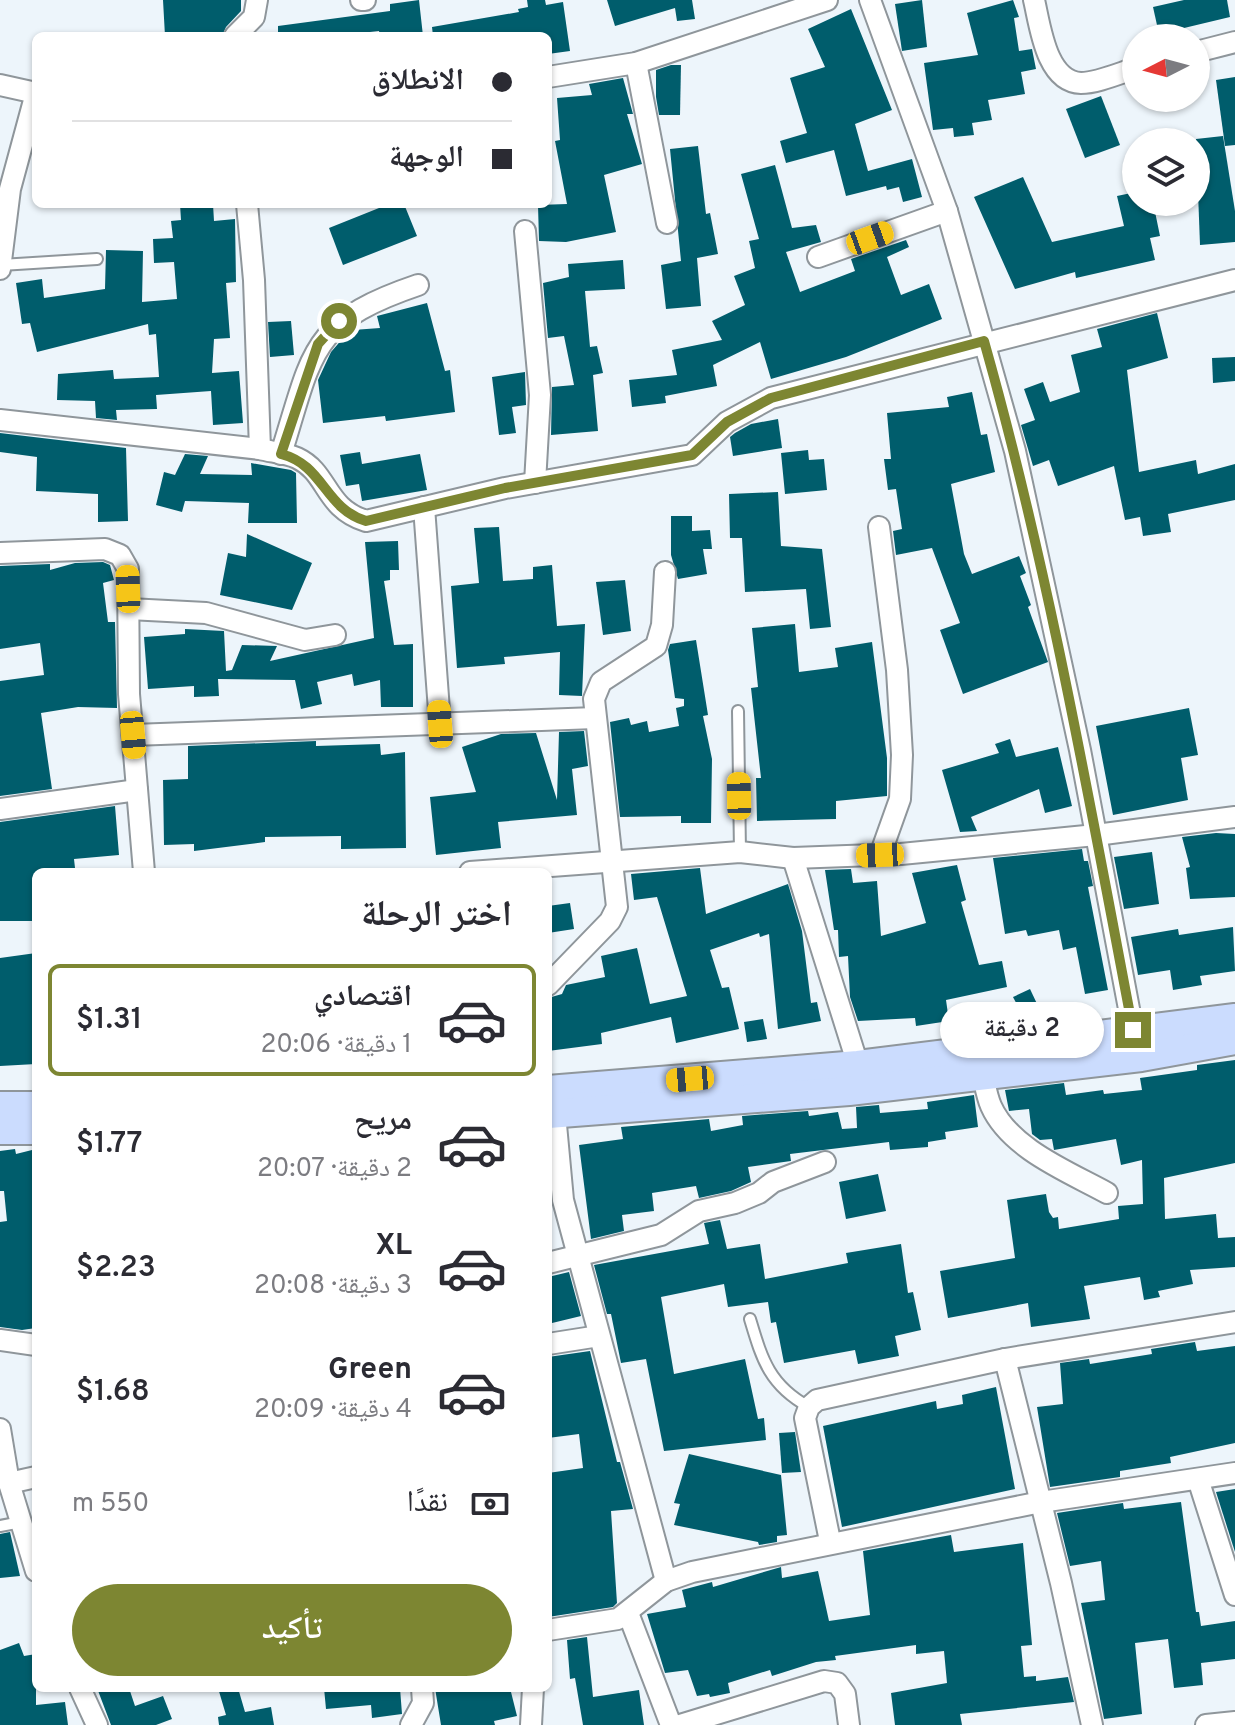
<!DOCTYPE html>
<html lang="ar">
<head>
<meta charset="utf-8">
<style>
	:root { --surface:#fff; --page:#f2f2f3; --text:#2b2b33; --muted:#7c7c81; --line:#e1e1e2; --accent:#7d8632 }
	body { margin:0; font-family:Overpass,"Noto Naskh Arabic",sans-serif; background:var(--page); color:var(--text); direction:rtl; height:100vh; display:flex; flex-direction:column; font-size:30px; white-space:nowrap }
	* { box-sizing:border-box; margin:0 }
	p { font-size:26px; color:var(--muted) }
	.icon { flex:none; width:44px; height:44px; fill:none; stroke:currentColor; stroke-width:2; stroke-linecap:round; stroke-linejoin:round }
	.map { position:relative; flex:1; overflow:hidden; direction:ltr }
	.panel { position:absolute; left:32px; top:868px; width:520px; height:824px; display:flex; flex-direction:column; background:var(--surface); border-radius:12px; box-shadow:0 2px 6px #0004; direction:rtl }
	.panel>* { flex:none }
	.guide { position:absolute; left:32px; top:32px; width:520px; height:176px; border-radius:12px; box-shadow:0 2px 6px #0004; direction:rtl; display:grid; align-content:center; height:176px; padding:0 40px; background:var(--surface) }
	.needle { width:52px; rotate:264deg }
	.fabs { position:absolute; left:1122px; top:24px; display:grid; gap:16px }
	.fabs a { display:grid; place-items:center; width:88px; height:88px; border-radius:50%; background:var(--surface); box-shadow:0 2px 6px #0004; font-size:40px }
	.end { position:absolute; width:36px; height:36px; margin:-18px; border:10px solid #7d8632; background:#fff; box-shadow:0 0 0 4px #fff }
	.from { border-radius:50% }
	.bubble { position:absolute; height:56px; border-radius:28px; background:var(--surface); box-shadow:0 2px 6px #0004; font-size:26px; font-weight:600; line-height:56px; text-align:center; direction:rtl }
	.car { position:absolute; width:24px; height:48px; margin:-24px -12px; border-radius:10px; box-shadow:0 0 6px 2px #0007; background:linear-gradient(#f5c518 24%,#345 0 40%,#f5c518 0 76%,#345 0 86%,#f5c518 0) }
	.guide b { display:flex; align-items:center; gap:28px; height:76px; font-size:30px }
	.guide b+b { border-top:2px solid var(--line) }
	.guide i { width:20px; height:20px; background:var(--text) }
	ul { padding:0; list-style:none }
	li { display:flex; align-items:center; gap:24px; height:112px; margin:0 16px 12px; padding:0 24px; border:4px solid transparent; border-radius:12px }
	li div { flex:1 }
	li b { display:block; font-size:30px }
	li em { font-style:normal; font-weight:600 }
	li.active { border-color:var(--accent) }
	li>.icon { width:72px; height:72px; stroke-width:1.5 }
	h2 { padding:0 40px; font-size:36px; line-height:96px }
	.pay { display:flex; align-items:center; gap:20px; height:88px; padding:0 40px; font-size:30px }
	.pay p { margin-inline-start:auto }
	.action { display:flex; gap:16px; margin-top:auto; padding:16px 40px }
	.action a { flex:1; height:92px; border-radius:48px; background:var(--accent); color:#fff; font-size:32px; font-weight:600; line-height:92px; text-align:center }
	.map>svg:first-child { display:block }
	.building { fill:#005d6c }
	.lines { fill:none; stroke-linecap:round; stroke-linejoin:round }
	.service-casing { stroke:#8f969b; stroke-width:14 }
	.minor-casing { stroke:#8f969b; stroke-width:24 }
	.secondary-casing { stroke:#8f969b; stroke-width:32 }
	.service { stroke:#fff; stroke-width:10 }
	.minor { stroke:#fff; stroke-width:20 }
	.secondary { stroke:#cbdcfe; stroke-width:28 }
	.route { stroke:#7d8632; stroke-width:10 }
</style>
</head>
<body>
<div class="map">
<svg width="1235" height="1725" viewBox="0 0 1235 1725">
	<rect width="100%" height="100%" fill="#edf5fb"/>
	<g class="building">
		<path d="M163,0H241V11L226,27L222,36H165Z"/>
		<path d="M419,0L423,36H380L379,31L334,36H278V26L390,11V4Z"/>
		<path d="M527,0H545L546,5L563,2L570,51L548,54V36H433L432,27L519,12L518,9L528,7Z"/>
		<path d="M607,0H692L695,19L677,21L675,8L615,26Z"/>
		<path d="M922,0L927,47L902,51L895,4Z"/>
		<path d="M1013,0L1019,17L1014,18L1019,51L1032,49L1036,69L1021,72L1025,94L988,100L992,120L972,123L974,135L954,137L953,128L933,130L924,63L978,55L967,13Z"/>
		<path d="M1184,0H1227L1230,17L1159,34L1153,7Z"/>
		<path d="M851,9L892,110L855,124L868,171L912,159L922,197L903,202L899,187L887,190L886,186L846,196L834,150L786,163L780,141L807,133L790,78L825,67L808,29Z"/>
		<path d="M671,65H681L680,115H659L656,97V70Z"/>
		<path d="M1235,77V145L1225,146L1216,80Z"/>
		<path d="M623,78L633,114H627L642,164L604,175L616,232L566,242L539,241L538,205L567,204L555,141L560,140L557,98L592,95L589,84Z"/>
		<path d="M1101,96L1120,145L1085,158L1066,109Z"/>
		<path d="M1223,136L1235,211V242L1200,245L1196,139Z"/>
		<path d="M698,146L706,214L710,213L718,254L697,258L701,306L666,309L661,265L681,261L670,149Z"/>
		<path d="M775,165L792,228L816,225L821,242L786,252L800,292L855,271L851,259L906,240L909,247L887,257L901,295L929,284L942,319L846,357L771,379L760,342L713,365L717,386L665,396L666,403L632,407L629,380L677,375L672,350L722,340L712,321L745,305L734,276L755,268L749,241L759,239L741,174Z"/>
		<path d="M1023,177L1052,242L1124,226L1117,196L1136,192V202H1153L1160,236L1150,238L1155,260L1076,278L1075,272L1015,289L974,197Z"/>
		<path d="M180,204H213L214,221L235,219L236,282L226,283L230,338L214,339L212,373L239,371L243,423L213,425L211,391L156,395L157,409L116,410L117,420L96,418L95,401L57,400L58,374L113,370L114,379L159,377L156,334L149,335L148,324L37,352L30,323L22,324L16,283L42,279L44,298L105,289L106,250L143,251L142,302L177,299L174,262L154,263L153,239L173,238L171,221L181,220Z"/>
		<path d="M389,204H404L417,236L343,265L329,228Z"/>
		<path d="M623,260L625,289L585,291L590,347L597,346L603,373L593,375L598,431L551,435L552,387L574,385L564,336L548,338L543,283L569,277L568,264Z"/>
		<path d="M427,303L445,371L450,370L455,412L386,421L385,416L323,423L318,380L331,352L344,337L353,330L380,328L377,316Z"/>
		<path d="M1157,313L1168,358L1127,370L1139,472L1196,460L1198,474L1235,464V500L1168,514L1171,532L1143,536L1140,517L1125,520L1114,466L1058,486L1049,460L1033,466L1021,425L1035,420L1024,389L1043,382L1050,402L1080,392L1071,355L1102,347L1097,329Z"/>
		<path d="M291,321L294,355L270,357L268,322Z"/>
		<path d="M1235,357V381L1213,383L1212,358Z"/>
		<path d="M525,372L526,405L512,407L516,433L499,435L492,377Z"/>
		<path d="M972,392L981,435L987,434L995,472L951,484L964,554L972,574L1019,556L1026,573L1020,576L1031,605L1028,607L1048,662L963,694L940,630L960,623L932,548L896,555L893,531L902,529L896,489L888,490L884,459H891L887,413L949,407L947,397Z"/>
		<path d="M778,419L782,448L733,456L730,437L735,433L751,424Z"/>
		<path d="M0,433L126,448L128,521L98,522V494L36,491L37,457L0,452Z"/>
		<path d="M808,450L809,460L824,459L827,490L785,494L781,453Z"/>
		<path d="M360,452L362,464L420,454L427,490L362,501L359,484L346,486L340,455Z"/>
		<path d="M185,454L208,456L200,474L252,475L251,463L291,470L296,473L297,523H248L249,503L185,501L182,512L156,505L164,472L175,475Z"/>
		<path d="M778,492L781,546L822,549L831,627L810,629L806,589L745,592L742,538H730L729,494Z"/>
		<path d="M671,516H692V531L710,530L712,549H703L707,574L678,579L671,555Z"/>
		<path d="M499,527L503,581L533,579V567L552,565L557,626L585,624L582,696L559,695L560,652L504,657L505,664L457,668L451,586L479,583L474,528Z"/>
		<path d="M247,534L312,563L292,610L220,595L228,553L246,557Z"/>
		<path d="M398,541L399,570H390V580L384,581L394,645L413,644V707H381L380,680L354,686L352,674L317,682L322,704L301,709L295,680L218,679L219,696L194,697V686L148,689L144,637L185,634V629L224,631L226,671L232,670L242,645L277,646L270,661L374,638L365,542Z"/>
		<path d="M103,562L110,565L114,580L103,583L108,622H115L117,708L78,707L41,713L52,789L0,796V681L44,675L40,643L0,649V566L50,564V570L75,563Z"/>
		<path d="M625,580L631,631L603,635L596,582Z"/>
		<path d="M795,624L799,672L838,667L835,648L872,642L887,758V796L836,801V819L757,821L756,778H761L751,688L758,687L752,628Z"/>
		<path d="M696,640L708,715L703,716L712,759L711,823H681V816L620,817L610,722L629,718L631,725L647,721L649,732L679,726L676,708L684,706V699L675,698L668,650L670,644Z"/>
		<path d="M1189,708L1198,755L1181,758L1188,800L1113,815L1096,726Z"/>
		<path d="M584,731L588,766L572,769L577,815L498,822L501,848L436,855L430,797L476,792L462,747L501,734L536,733L557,800L559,732Z"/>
		<path d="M1010,739L1016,757L1058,747L1072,806L1045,813L1039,789L971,817L977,831L960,832L942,770L999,753L995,744Z"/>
		<path d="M316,741V746L380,744L381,755L405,752L406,848L341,849V836L265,837V842L194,851V844L164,845L163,780L188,779V746Z"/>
		<path d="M115,806L119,855L74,859L75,868L36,872V921H0V822Z"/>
		<path d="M1216,833L1235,834V897L1190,899L1186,868L1190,867L1182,837Z"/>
		<path d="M1082,849L1084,861H1088L1093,886L1088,887L1108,990L1085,994L1076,947L1063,950L1059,930L1028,936L1026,930L1005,934L993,858Z"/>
		<path d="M1152,852L1159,904L1124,909L1114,857Z"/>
		<path d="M957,865L966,900L961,902L979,965L1002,961L1007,987L946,1000L949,1021L916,1026L915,1018L858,1021L850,997L848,956L839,957L838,930H834L825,870L851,869L853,883L877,881L881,936L926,923L912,873Z"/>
		<path d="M700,868L706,914L788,884L802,931L811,1003L817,1002L821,1021L778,1029L769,934L760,937L759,933L710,950L722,988L729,987L739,1029L676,1043L671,1017L601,1033L602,1044L548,1051V998L562,994L566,985L605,977L601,956L637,948L650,1004L687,996L657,897L634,900L631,874Z"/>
		<path d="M570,903L574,929L548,933V906Z"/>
		<path d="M1233,927L1235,971L1200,976L1202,985L1173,990L1170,970L1138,975L1131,937L1178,929L1179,935Z"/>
		<path d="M36,953V1064L0,1066V958Z"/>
		<path d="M1030,989L1039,1008L1023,1016L1013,997Z"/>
		<path d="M763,1019L767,1039L747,1042L744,1022Z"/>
		<path d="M1235,1060V1163L1164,1178L1165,1219L1216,1214L1218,1238L1235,1237V1267L1190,1270L1193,1284L1158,1291L1160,1297L1144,1300L1140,1277L1084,1286L1090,1319L1031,1327L1028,1303L948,1318L940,1271L1015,1258L1007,1200L1046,1194L1049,1212L1053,1218L1058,1217L1059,1229L1119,1219L1118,1206L1143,1204L1142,1160L1121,1165L1116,1139L1054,1150L1052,1139L1040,1140L1032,1134L1029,1109L1009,1111L1005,1090L1064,1083L1066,1095L1103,1090L1104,1094L1142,1090L1140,1078L1197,1070V1065Z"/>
		<path d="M974,1095L978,1127L945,1132L946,1139L928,1142V1147L890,1150L889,1142L790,1154L791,1161L748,1167L751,1182L731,1191L699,1198L696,1186L652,1193L654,1211L622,1215L624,1231L591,1239L579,1145L623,1139L621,1127L709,1119L711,1131L743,1125L742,1116L808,1111L809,1116L838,1112L842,1129L857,1128L856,1107L879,1105L880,1113L928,1109L927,1102Z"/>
		<path d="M15,1149L16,1154L36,1149V1328L22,1330L0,1327V1222L7,1221L4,1191H0V1151Z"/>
		<path d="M878,1174L886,1211L846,1219L839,1182Z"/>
		<path d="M720,1220L727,1249L760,1244L765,1279L848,1263L846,1253L901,1244L908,1293L913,1292L921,1330L895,1336L899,1356L858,1364L855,1350L784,1363L776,1322L771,1323L768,1302L728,1307L724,1284L661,1297L674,1374L745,1359L758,1419L764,1418L766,1440L664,1451L646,1359L621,1363L611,1314H607L594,1265L709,1244L704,1223Z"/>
		<path d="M569,1272L581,1316L548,1324V1277Z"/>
		<path d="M1195,1342L1197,1351L1235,1346V1443L1170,1457L1171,1463L1120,1471V1477L1050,1487L1037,1407L1063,1404L1060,1363L1089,1359L1090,1364L1152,1354L1151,1349Z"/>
		<path d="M590,1351L617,1462H620L633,1509L611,1511L617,1603L613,1607L548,1617V1473L583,1468L579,1434L548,1438V1357Z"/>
		<path d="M996,1387L1015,1489L842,1527L823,1426L936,1401L937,1409L963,1404L962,1395Z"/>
		<path d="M795,1432L801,1472L782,1473L779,1433Z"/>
		<path d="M689,1454L781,1475L787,1535L777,1536V1542L759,1545L758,1542L674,1525L680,1504L674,1503Z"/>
		<path d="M1235,1489V1552L1216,1492Z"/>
		<path d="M1181,1502L1196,1612H1199L1201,1626L1235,1621V1659L1201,1663L1203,1685L1174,1688L1168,1639L1135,1643L1142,1714L1104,1719L1081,1603L1105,1600L1101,1561L1070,1566L1057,1513L1123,1503L1124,1509Z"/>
		<path d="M10,1532L20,1576L0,1578V1534Z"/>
		<path d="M951,1535L954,1552L1023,1543L1032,1645L1021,1646L1024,1677L1036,1676V1681L1068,1677L1074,1702L960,1714L962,1725H895L891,1693L947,1683L944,1651L916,1654V1645L835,1656L836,1660L816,1662L772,1676L770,1670L728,1683L730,1693L710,1697L709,1694L697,1696L688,1670L665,1673L647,1614L686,1607L682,1590L712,1582L713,1587L781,1567L782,1578L818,1571L829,1621L870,1615L863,1551Z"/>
		<path d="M587,1637L593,1697L639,1690L644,1725H583L575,1678L570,1679L567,1640Z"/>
		<path d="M19,1643L24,1656L36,1654V1705L65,1702L68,1725H0V1650Z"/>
		<path d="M97,1688H129L135,1706L163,1696L172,1719L156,1725H111Z"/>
		<path d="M218,1688H238L245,1712L271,1707L274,1725H219L218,1717L226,1715Z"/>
		<path d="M324,1688H400L402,1714L372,1718L371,1705L326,1709Z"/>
		<path d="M435,1688H510L517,1716L494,1721L495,1725H441Z"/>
	</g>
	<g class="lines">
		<defs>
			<g id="service">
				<path d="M1,265L97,259"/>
				<path d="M738,711L740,852"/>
				<path d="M750,1319C762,1359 769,1385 809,1407"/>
				<path d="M0,1526L21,1522"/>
			</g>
			<g id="minor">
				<path d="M361,0H365"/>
				<path d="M870,0L947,211L1015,451L1080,750L1133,1030"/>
				<path d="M1034,0C1040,25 1046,82 1081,83C1097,83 1120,73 1136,68"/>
				<path d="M235,36L254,17L257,0"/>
				<path d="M1196,52L1235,42"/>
				<path d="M636,63L667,223"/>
				<path d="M548,77L636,63L827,0"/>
				<path d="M0,85L36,93"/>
				<path d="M247,204L254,280L260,449"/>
				<path d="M525,231L540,395L535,483"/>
				<path d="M818,257L947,211"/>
				<path d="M0,269L10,189L36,93"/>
				<path d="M0,420L260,449C271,452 286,453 297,458C329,473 324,508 366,521L505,488L692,455L727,422L771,398L1235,280"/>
				<path d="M281,454C313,352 309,322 418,285"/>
				<path d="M424,507L440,724"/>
				<path d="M879,527L897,670L902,755L900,799L880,855"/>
				<path d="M0,553L105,549L120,555L128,569L129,694L144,872"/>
				<path d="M129,609L206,613L305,640L335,635"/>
				<path d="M133,735L595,718"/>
				<path d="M0,809L137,790"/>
				<path d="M793,858L858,1065"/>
				<path d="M470,872L740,852L793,858L901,854L1096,835L1235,817"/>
				<path d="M548,985L610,921L617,907L594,699L601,682L656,646L662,625L665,572"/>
				<path d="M983,1076C985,1085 987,1097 991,1106C1010,1149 1069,1172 1107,1193"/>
				<path d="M555,1114L563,1200L666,1581"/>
				<path d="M548,1263L661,1235L699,1211L735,1203L759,1193L773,1182L825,1162"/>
				<path d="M0,1340L36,1345"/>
				<path d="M548,1344L599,1336"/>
				<path d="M1005,1359L1061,1583L1092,1725"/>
				<path d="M0,1429L9,1483L36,1571"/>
				<path d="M1198,1479L1235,1595"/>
				<path d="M9,1483L36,1477"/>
				<path d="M830,1541L805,1418L809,1407L817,1400L1005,1359L1235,1322"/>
				<path d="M628,1613L671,1725"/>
				<path d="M548,1630L618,1619L666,1581L692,1572L1041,1502L1235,1473"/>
				<path d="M80,1688L97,1725"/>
				<path d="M411,1725L423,1703L422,1688"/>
				<path d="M531,1725L533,1688"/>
				<path d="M680,1725L824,1681L837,1683L845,1694L849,1725"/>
				<path d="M1206,1725L1235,1722"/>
			</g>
			<g id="secondary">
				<path d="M548,1090L858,1065L1235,1018"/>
				<path d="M0,1106H36"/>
				<path d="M548,1114L849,1091L1141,1057L1235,1040"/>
				<path d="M0,1130H36"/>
			</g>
		</defs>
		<use href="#service" class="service-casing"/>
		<use href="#minor" class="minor-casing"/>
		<use href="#secondary" class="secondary-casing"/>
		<use href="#service" class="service"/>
		<use href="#minor" class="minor"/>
		<use href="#secondary" class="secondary"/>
	</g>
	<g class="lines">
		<path class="route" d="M339,321L318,344L281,454C324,465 324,508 366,521L505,488L692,455L727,422L771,398L984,341C1048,567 1089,799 1133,1030"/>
	</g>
</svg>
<div class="fabs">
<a><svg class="needle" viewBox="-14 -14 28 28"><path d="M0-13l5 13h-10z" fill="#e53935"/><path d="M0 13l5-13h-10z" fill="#7c7c81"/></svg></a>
<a><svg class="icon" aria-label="layers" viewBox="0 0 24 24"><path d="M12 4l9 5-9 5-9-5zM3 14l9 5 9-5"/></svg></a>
</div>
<i class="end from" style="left:339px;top:321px"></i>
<i class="end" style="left:1133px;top:1030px"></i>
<div class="bubble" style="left:940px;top:1002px;width:164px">2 دقيقة</div>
<i class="car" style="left:870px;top:238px;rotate:70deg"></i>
<i class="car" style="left:128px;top:589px;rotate:358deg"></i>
<i class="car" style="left:440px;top:724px;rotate:356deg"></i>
<i class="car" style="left:133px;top:735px;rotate:175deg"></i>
<i class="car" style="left:739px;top:796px;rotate:359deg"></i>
<i class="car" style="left:880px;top:855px;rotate:268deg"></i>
<i class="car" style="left:690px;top:1079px;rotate:265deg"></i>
<div class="guide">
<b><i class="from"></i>الانطلاق</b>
<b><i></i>الوجهة</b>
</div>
<section class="panel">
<h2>اختر الرحلة</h2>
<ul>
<li class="active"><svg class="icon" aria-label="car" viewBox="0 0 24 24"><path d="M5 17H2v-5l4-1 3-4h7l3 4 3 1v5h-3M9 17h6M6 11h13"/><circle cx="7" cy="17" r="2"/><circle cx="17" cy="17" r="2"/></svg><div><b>اقتصادي</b><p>1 دقيقة · 20:06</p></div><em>$1.31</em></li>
<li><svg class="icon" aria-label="car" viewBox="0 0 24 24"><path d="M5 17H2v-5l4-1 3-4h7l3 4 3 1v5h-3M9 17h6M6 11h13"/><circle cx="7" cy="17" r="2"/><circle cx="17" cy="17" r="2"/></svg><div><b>مريح</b><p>2 دقيقة · 20:07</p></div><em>$1.77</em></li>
<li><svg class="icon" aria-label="car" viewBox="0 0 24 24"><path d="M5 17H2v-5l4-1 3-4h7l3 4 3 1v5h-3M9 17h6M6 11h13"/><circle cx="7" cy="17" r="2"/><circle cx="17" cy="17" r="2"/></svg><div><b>XL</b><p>3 دقيقة · 20:08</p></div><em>$2.23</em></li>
<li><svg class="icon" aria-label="car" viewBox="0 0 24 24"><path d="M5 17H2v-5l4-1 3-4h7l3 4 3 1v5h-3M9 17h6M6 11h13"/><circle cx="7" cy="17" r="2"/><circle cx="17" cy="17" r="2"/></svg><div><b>Green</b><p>4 دقيقة · 20:09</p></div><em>$1.68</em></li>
</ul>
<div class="pay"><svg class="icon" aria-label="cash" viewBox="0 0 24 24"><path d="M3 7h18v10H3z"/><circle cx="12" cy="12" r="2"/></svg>نقدًا<p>550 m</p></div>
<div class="action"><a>تأكيد</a></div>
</section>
</div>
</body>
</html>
